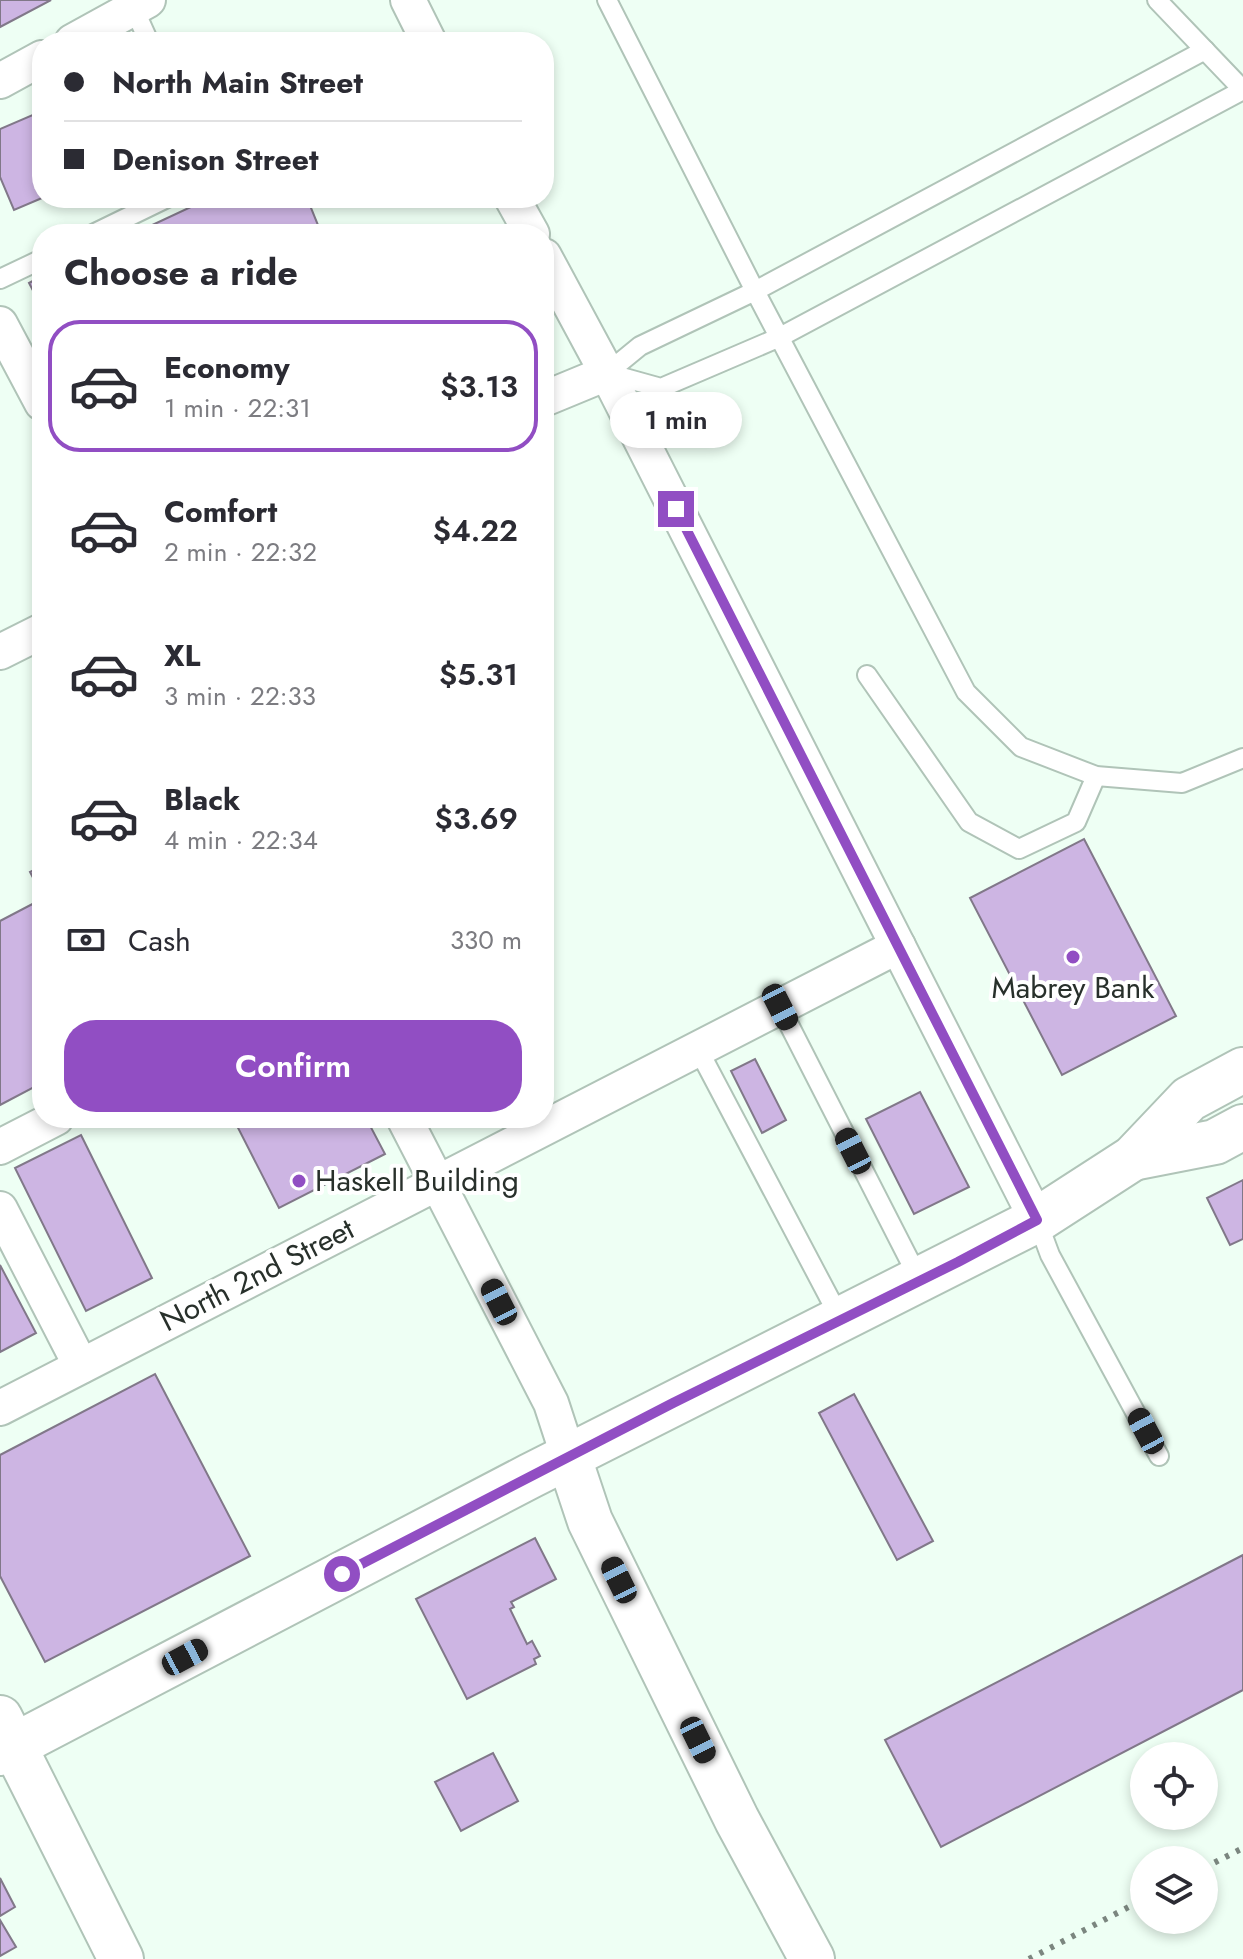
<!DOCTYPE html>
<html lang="en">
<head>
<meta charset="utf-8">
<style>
	:root { --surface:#fff; --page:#f2f2f3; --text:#2b2b33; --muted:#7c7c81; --line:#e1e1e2; --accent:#914ec3 }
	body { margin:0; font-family:Jost,sans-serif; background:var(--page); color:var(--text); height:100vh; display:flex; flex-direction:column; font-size:30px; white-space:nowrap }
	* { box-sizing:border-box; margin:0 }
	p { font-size:26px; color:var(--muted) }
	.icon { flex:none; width:44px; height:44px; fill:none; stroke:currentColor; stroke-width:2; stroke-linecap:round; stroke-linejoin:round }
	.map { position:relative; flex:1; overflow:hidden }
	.side { position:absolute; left:32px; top:224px; width:522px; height:904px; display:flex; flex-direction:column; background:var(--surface); border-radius:32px; box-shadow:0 4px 12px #0003 }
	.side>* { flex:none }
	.banner { position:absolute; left:32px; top:32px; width:522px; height:176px; border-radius:32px; box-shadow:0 4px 12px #0003; display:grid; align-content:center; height:176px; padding:0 32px; background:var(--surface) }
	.buttons { position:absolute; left:1130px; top:1742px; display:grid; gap:16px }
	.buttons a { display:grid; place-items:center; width:88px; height:88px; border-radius:50%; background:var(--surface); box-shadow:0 4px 12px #0003; font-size:40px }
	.end { position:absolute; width:36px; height:36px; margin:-18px; border:10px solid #914ec3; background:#fff; box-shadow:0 0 0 4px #fff }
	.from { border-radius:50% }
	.bubble { position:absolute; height:56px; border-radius:28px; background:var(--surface); box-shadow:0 4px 12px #0003; font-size:26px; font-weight:600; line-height:56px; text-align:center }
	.car { position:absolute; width:24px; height:48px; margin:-24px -12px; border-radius:10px; box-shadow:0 0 6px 2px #0007; background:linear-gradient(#222 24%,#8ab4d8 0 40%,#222 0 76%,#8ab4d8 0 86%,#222 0) }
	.banner b { display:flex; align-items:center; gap:28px; height:76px; font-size:30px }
	.banner b+b { border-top:2px solid var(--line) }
	.banner i { width:20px; height:20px; background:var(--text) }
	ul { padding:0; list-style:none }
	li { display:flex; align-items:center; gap:24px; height:132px; margin:0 16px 12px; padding:0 16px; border:4px solid transparent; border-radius:32px }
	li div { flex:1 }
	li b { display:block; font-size:30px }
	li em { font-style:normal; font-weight:600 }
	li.on { border-color:var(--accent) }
	li>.icon { width:72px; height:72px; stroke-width:1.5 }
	h2 { padding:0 32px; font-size:36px; line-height:96px }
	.pay { display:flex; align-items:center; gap:20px; height:88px; padding:0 32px; font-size:30px }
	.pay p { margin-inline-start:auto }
	.button { display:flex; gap:16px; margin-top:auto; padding:16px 32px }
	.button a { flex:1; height:92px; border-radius:32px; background:var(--accent); color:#fff; font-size:32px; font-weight:600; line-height:92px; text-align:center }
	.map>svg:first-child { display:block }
	.building { fill:#cdb5e3; stroke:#817889; stroke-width:2 }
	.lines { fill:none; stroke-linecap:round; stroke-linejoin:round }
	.service-casing { stroke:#b0c4b8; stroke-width:22 }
	.minor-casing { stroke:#b0c4b8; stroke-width:38 }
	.tertiary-casing { stroke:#b0c4b8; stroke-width:48 }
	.primary-casing { stroke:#b0c4b8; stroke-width:48 }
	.service { stroke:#fff; stroke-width:18 }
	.minor { stroke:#fff; stroke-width:34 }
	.tertiary { stroke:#fff; stroke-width:44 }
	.primary { stroke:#fff; stroke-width:44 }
	.rail { stroke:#7b867f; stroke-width:6; stroke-dasharray:4 8; stroke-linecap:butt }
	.route { stroke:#914ec3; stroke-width:10 }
	.poi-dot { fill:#914ec3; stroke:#fff; stroke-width:3 }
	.labels { text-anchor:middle; stroke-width:8; stroke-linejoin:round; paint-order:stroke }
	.poi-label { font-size:30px; fill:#28302b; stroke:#fff }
	.street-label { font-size:30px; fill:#28302b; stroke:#fff }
</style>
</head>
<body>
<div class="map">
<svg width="1243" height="1959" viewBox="0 0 1243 1959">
	<rect width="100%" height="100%" fill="#eefff4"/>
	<g class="building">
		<path d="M0,0H51L0,27Z"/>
		<path d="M42,111V198L14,210L0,177V129Z"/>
		<path d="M210,198H307L320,230L312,234H133Z"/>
		<path d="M42,276V308L29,283Z"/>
		<path d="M1084,839L1176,1016L1062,1075L970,898Z"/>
		<path d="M42,866V895L30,872Z"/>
		<path d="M42,899V1083L0,1105V921Z"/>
		<path d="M755,1059L786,1120L762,1133L731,1071Z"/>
		<path d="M920,1092L969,1187L914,1214L866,1119Z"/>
		<path d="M233,1118H366L385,1154L279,1208Z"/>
		<path d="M81,1135L152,1278L86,1311L15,1168Z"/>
		<path d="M1243,1180V1239L1230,1245L1207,1198Z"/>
		<path d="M0,1265L36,1333L0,1352Z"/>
		<path d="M155,1374L250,1556L45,1662L0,1576V1455Z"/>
		<path d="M854,1394L933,1541L897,1560L819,1413Z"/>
		<path d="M535,1538L556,1579L511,1602L514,1607L510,1609L527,1644L532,1641L540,1656L534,1659L536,1664L467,1699L416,1599Z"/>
		<path d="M1243,1555V1690L941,1847L885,1740Z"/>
		<path d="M493,1753L518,1801L461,1831L435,1782Z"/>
		<path d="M0,1878L15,1907L0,1916Z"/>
		<path d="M0,1920L16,1947L0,1956Z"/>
	</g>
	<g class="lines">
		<defs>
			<g id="service">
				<path d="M607,0L755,291L966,692L1021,747L1096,776L1182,783L1243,758"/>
				<path d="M1157,0L1243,90"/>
				<path d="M131,2L149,42"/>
				<path d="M93,234L167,198"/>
				<path d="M0,279L42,259"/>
				<path d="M607,373L661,388L780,337L1243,90"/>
				<path d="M607,373L640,346L755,291L1205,50"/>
				<path d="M867,675L969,822L1019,849L1076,822L1096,776"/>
				<path d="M780,1007L920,1281"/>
				<path d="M698,1049L841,1320"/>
				<path d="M1037,1220L1050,1255L1159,1456"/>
			</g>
			<g id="minor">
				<path d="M408,0L429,42"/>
				<path d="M72,42L148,0"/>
				<path d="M0,81L42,58"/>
				<path d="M512,198L532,234"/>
				<path d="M544,256L607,373L1037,1220"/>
				<path d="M0,324L42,403"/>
				<path d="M544,399L607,373"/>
				<path d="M0,652L42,631"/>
				<path d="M404,1118L551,1403L569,1458"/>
				<path d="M0,1147L56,1118"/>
				<path d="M0,1209L81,1366"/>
				<path d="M0,1408L898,946"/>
			</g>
			<g id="tertiary">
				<path d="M569,1458L590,1521L737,1820L812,1959"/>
				<path d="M0,1718L121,1959"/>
			</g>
			<g id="primary">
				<path d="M1133,1158L1215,1142L1243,1127"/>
				<path d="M0,1753L530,1476L1037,1220L1133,1158L1189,1099L1243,1070"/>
			</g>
		</defs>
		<use href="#service" class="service-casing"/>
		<use href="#minor" class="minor-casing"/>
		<use href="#tertiary" class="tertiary-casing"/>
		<use href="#primary" class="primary-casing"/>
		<use href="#service" class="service"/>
		<use href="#minor" class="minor"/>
		<use href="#tertiary" class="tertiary"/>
		<use href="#primary" class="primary"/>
		<g class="rail">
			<path d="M1204,1868L1243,1848"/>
			<path d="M1029,1959L1144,1899"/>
		</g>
	</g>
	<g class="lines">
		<path class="route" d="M342,1574L673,1403L958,1262L1037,1220L676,509"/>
	</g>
	<g class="poi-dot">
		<circle cx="1073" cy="957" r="8"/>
		<circle cx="299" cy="1181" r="8"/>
	</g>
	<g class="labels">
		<g class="poi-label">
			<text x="1073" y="998">Mabrey Bank</text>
			<text x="315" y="1191" text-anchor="start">Haskell Building</text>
		</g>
		<g class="street-label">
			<text transform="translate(257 1275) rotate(-27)" y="10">North 2nd Street</text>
		</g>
	</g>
</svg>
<div class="buttons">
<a><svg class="icon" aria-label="locate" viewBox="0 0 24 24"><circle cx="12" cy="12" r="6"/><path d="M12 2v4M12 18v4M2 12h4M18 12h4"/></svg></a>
<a><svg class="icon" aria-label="layers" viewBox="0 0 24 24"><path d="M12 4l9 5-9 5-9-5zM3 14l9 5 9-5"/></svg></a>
</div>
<i class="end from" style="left:342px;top:1574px"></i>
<i class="end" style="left:676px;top:509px"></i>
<div class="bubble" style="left:610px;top:392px;width:132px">1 min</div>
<i class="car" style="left:780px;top:1007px;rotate:153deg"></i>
<i class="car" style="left:853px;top:1151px;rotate:333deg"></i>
<i class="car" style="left:499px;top:1302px;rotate:333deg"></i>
<i class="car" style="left:1146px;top:1431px;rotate:332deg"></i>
<i class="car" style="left:619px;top:1580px;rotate:334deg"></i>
<i class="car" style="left:185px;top:1657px;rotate:62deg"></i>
<i class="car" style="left:698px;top:1740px;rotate:154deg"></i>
<div class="banner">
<b><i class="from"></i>North Main Street</b>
<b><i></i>Denison Street</b>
</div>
<section class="side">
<h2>Choose a ride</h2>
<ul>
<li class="on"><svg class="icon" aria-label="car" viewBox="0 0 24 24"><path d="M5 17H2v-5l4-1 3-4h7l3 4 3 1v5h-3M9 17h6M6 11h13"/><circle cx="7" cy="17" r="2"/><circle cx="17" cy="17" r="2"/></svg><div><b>Economy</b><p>1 min · 22:31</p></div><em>$3.13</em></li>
<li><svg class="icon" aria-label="car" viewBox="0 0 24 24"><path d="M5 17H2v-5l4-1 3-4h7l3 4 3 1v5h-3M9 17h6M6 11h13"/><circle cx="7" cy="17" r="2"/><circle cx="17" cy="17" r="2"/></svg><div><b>Comfort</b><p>2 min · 22:32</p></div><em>$4.22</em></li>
<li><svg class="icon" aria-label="car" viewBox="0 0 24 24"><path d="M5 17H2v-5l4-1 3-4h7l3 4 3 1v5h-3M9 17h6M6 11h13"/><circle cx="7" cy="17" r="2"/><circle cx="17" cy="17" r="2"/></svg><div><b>XL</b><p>3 min · 22:33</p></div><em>$5.31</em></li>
<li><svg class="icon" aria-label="car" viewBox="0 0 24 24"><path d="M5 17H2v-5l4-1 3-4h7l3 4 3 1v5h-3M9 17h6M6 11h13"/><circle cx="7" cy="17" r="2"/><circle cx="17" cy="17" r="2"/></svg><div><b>Black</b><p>4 min · 22:34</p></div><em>$3.69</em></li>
</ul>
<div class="pay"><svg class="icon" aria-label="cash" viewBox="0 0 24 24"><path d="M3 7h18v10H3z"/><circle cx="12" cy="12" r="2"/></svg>Cash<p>330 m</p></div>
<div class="button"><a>Confirm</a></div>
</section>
</div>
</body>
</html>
